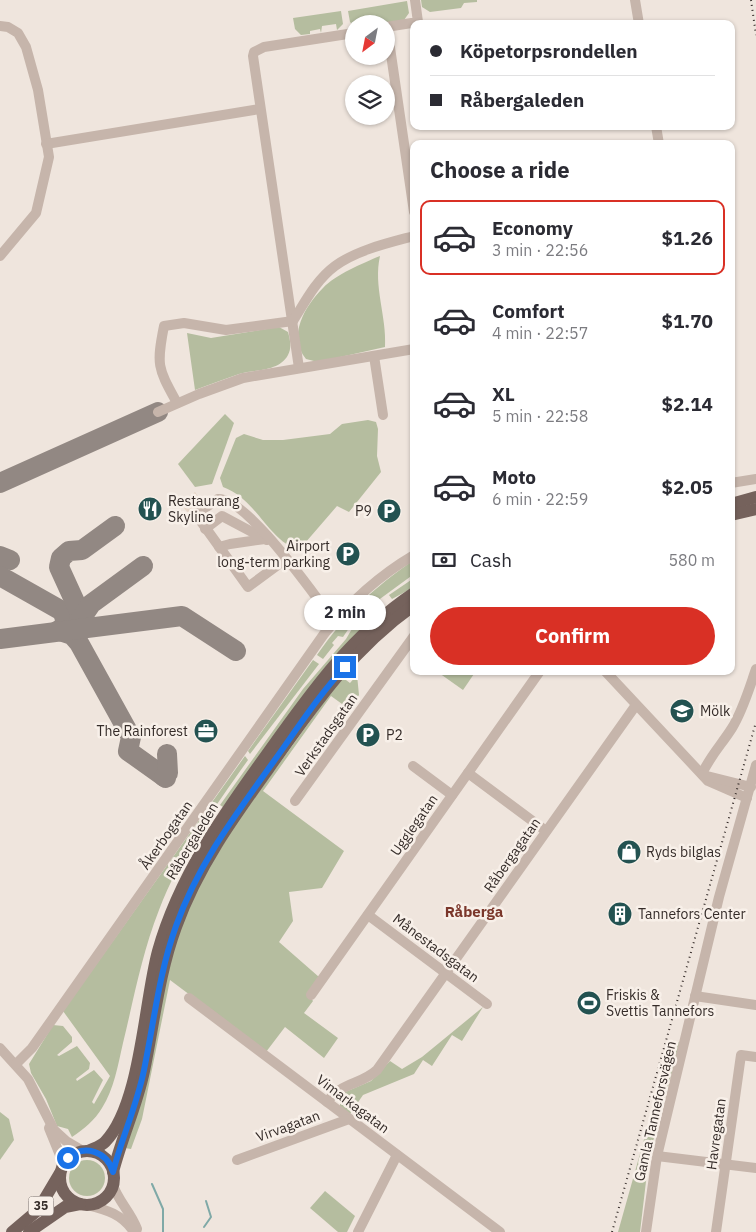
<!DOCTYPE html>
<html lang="en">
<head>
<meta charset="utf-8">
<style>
	:root { --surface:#fff; --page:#f2f2f3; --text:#2b2b33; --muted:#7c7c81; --line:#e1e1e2; --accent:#d93025 }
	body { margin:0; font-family:"IBM Plex Sans",sans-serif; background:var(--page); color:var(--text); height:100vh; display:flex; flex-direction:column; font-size:19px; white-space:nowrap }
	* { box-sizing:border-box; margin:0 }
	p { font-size:16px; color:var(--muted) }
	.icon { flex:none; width:28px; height:28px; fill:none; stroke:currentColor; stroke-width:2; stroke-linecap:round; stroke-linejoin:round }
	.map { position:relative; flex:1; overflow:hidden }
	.details { position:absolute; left:410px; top:140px; width:325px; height:535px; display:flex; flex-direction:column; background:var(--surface); border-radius:10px; box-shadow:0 1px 4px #0004 }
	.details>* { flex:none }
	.top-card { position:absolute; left:410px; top:20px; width:325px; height:110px; border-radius:10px; box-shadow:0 1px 4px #0004; display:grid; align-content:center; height:110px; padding:0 20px; background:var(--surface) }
	.needle { width:32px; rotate:212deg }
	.controls { position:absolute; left:345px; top:15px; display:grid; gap:10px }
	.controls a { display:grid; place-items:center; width:50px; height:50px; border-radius:50%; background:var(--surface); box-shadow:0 1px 4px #0004; font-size:25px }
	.end { position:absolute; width:22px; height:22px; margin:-11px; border:6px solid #1a73e8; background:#fff; box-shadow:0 0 0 2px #fff }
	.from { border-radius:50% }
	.bubble { position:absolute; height:35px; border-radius:18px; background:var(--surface); box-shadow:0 1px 4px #0004; font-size:16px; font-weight:800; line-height:35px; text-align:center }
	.top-card b { display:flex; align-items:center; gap:18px; height:48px; font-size:19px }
	.top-card b+b { border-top:1px solid var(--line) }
	.top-card i { width:12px; height:12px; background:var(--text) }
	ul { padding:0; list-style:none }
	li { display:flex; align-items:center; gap:15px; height:75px; margin:0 10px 8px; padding:0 10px; border:2px solid transparent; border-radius:10px }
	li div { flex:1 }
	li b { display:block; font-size:19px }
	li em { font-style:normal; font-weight:800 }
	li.selected { border-color:var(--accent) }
	li>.icon { width:45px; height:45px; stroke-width:1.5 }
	h2 { padding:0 20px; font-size:22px; line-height:60px }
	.pay { display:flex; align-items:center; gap:12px; height:55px; padding:0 20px; font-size:19px }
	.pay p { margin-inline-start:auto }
	.primary-button { display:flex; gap:10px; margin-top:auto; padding:10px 20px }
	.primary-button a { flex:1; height:58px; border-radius:30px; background:var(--accent); color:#fff; font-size:20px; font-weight:800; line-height:58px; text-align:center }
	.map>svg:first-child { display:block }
	.green { fill:#b5bd9f }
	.plaza { fill:#e6d5c6 }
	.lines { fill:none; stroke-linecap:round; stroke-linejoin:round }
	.stream { stroke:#7fa9a7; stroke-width:2 }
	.taxiway { stroke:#928883; stroke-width:20 }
	.minor { stroke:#c6b5ab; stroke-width:10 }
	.major { stroke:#75625c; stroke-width:12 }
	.rail { stroke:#352c29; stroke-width:2; stroke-dasharray:1 4; stroke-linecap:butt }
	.route { stroke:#1a73e8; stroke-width:6 }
	.labels { text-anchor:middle; stroke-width:5; stroke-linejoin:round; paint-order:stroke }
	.shield { fill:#f8f0e9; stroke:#706763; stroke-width:1 }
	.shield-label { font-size:12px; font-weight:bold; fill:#352c29 }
	.poi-label { font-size:14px; fill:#352c29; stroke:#f8f0e9; text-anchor:start }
	.street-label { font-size:14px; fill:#352c29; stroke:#f8f0e9 }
	.neighbourhood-label { font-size:15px; font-weight:bold; fill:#7b372b; stroke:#f8f0e9 }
</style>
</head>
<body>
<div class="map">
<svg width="756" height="1232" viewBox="0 0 756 1232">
	<rect width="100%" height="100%" fill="#efe5dd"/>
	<g class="green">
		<path d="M421,0H477V2L464,3L461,8L430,12L422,7Z"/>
		<path d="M407,1L409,13L404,20L378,24H354V26L350,22L348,11Z"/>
		<path d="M341,11L343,24L337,30L336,24L322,26L321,33L320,29L310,31V34L301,35L295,29L293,18Z"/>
		<path d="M380,256C373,286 387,317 385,347L318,362L306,359C287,336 305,306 323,288C335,275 363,263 380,256Z"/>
		<path d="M279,327L288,332C290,339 292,348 288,355C279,372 255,369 239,374C224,379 209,385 195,390L187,333L211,338Z"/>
		<path d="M225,414L234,423L212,484L195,487L178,464Z"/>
		<path d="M368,420L376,422L378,429L377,456L381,472L349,512L337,506L299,550C268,541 257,499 223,487L220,478L236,438L244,434L263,440H283L330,434L342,424Z"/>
		<path d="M414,560V574L358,615L343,637L338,636L332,643L334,645L323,659L317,655C345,615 373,588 414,560Z"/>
		<path d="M414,578V587L392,599L389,595Z"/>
		<path d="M371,608L374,612L223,807L220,805L303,689L346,639L356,622Z"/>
		<path d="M313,660L319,664L250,754L248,751Z"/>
		<path d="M440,671H476L463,690L439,673Z"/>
		<path d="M357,675L359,695L349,709L331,696L263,791L344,851L322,888L289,892L293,921L279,942L319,977L308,994L313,1001L304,1013L338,1038L324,1058L285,1027L266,1052L170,980L142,1119L131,1149L125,1148L175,944L197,887L237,822L342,677L350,683Z"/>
		<path d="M245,756L248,760C214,808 180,855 159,910C142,953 134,998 123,1043C118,1065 114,1089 102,1108C95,1120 84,1129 72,1137L68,1129L57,1126L46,1099L31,1073L29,1064L53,1025L63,1026L72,1037V1042L57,1055L59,1056L77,1046L90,1063L89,1069L76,1079L77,1081L94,1070L103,1080L92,1102L94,1104L110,1076L63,1011Z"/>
		<path d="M483,1007L462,1041L452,1035L432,1066L423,1060L414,1074L363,1095L350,1114L340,1106V1097L343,1093L371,1081L390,1061L402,1069L422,1057Z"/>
		<path d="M672,1040L680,1043L649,1156L640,1232H618Z"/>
		<path d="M0,1112L9,1119L14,1140L0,1160Z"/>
		<circle cx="87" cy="1178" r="18"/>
		<path d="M325,1191L355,1216L347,1232H338L310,1208Z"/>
	</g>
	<path class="plaza" d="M195,492L202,502L196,507L194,517L190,521L185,515L188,513L180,503Z"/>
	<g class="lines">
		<g class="stream">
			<path d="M152,1184L163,1209V1232"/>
			<path d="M204,1227L211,1217L206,1201"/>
		</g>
		<g class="taxiway">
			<path d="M0,483L158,412"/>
			<path d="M0,556L10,560"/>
			<path d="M0,576L62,611L66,621L62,628L57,631"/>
			<path d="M79,622L80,613L59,567L61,558L69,551L82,550L115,526"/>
			<path d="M76,626L91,604L143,566"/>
			<path d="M60,631L72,635L79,643L131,737L128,751L166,778"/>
			<path d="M0,639L182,616L236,651"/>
			<path d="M164,777L168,773L167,754"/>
		</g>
		<g class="minor">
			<path d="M635,0L639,24"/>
			<path d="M0,26L8,27L18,33L26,47L38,90L49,157L36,213L0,256"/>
			<path d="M386,27L418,22L415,0"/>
			<path d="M387,27L414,212"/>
			<path d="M656,126L659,144"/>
			<path d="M46,144L260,109"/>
			<path d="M374,356L383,415"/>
			<path d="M299,368L253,56L254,52L264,47L354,33"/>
			<path d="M177,403C158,368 156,366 164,326L184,323L226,330L293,321C305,302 316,280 335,266C357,250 388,243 414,236"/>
			<path d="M158,412L199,394L243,378L414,349"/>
			<path d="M731,483L756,479"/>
			<path d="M205,529L222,516L267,540"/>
			<path d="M219,547L230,544L265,539"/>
			<path d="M286,559L248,587L200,520L199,512L218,499C246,497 311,591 329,614L336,619"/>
			<path d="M605,671L708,781L747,798"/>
			<path d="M413,766L452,795"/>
			<path d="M468,773L546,831"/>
			<path d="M702,774C710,756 722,744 732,728C743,710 749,689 756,669"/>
			<path d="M703,775L751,787"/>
			<path d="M295,801L414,636"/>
			<path d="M368,915L487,1004"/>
			<path d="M311,995L540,671"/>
			<path d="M695,996L756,1005"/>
			<path d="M189,998L500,1232"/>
			<path d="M0,1048L28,1079L54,1130L66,1141L83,1151"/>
			<path d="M16,1064L32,1048L324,634C349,603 380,575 414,555"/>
			<path d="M327,1102C341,1082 361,1085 377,1070L636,705"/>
			<path d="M49,1128L60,1155L62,1167"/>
			<path d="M657,1156L756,1168"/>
			<path d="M237,1160L349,1119"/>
			<path d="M113,1185C118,1201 131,1212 137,1229"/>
			<path d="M87,1205C107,1210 122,1214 134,1232"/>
			<path d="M358,1232L397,1155"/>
			<path d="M646,1232L657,1156L719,897L756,765"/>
			<path d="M716,1232L741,1055L756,1057"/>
		</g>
		<g class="major">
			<path d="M731,504L756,497"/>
			<path d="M731,515L756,509"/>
			<circle cx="87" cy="1178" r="27"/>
			<path d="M88,1151C94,1148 100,1147 105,1142C141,1105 144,1002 158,951C179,877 221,818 265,757C309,695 350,636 414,593"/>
			<path d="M113,1172C122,1137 137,1105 144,1071C154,1023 159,973 176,927C197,868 233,818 269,768C313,706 351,650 414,605"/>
			<path d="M12,1232L38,1210L60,1173"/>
			<path d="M29,1232L65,1207L80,1204"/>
		</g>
		<g class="rail">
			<path d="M751,0L756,35"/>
			<path d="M612,1232L756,722"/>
		</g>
	</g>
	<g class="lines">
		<path class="route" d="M68,1158C84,1144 107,1151 113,1172C122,1137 137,1105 144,1070C154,1022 159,973 176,926C198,864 236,814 274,761C297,729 318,696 345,667"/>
	</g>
	<defs>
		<symbol id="restaurant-disc" viewBox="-11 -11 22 22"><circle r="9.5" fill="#235251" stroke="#f8f0e9"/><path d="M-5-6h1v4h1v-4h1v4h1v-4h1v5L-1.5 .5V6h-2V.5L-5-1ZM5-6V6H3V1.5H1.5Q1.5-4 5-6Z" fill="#fff"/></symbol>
		<symbol id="parking-disc" viewBox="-11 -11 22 22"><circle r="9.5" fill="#235251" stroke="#f8f0e9"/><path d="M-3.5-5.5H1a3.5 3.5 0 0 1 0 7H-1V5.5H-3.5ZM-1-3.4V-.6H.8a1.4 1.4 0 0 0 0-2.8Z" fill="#fff"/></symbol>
		<symbol id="university-disc" viewBox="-11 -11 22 22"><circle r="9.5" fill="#235251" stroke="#f8f0e9"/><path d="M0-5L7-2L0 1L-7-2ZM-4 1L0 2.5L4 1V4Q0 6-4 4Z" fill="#fff"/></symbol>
		<symbol id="office-disc" viewBox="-11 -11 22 22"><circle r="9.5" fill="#235251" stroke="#f8f0e9"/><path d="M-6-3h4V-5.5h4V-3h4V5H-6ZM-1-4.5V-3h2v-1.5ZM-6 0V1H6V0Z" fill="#fff"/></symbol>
		<symbol id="shop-disc" viewBox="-11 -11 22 22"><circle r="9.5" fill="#235251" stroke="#f8f0e9"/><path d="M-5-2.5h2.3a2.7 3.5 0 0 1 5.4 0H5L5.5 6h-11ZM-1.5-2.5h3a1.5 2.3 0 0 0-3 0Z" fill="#fff"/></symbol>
		<symbol id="building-disc" viewBox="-11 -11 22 22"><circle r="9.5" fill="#235251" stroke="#f8f0e9"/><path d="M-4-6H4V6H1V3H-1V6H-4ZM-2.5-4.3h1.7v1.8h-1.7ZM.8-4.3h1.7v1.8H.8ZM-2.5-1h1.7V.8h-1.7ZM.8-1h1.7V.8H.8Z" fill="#fff"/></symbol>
		<symbol id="stadium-disc" viewBox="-11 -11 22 22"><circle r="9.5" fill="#235251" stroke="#f8f0e9"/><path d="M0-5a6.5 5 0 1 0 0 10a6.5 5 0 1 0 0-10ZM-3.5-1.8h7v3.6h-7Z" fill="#fff"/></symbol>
	</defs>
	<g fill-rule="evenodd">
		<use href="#restaurant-disc" x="136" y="495" width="28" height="28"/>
		<use href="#parking-disc" x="375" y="497" width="28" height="28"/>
		<use href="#parking-disc" x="334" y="540" width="28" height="28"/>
		<use href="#university-disc" x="668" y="697" width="28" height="28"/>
		<use href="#office-disc" x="192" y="717" width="28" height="28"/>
		<use href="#parking-disc" x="354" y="721" width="28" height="28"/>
		<use href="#shop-disc" x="615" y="838" width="28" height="28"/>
		<use href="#building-disc" x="606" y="900" width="28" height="28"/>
		<use href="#stadium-disc" x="575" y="989" width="28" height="28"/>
	</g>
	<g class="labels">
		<rect class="shield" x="28.5" y="1196.5" width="25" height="19" rx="4"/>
		<g class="shield-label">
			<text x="41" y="1210">35</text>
		</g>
		<g class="poi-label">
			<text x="168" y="506">Restaurang<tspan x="168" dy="16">Skyline</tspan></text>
			<text x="372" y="516" text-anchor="end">P9</text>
			<text x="330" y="551" text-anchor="end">Airport<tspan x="330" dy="16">long-term parking</tspan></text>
			<text x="700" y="716">Mölk</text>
			<text x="188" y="736" text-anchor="end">The Rainforest</text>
			<text x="386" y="740">P2</text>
			<text x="646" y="857">Ryds bilglas</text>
			<text x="638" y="919">Tannefors Center</text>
			<text x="606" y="1000">Friskis &amp;<tspan x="606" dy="16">Svettis Tannefors</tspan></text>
		</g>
		<g class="street-label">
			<text transform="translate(326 735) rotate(-55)" y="5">Verkstadsgatan</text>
			<text transform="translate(414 825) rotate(-55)" y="5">Ugglegatan</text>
			<text transform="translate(166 835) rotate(-55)" y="5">Åkerbogatan</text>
			<text transform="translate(192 841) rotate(-59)" y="5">Råbergaleden</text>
			<text transform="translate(512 855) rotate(-55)" y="5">Råbergagatan</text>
			<text transform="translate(436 948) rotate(37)" y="5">Månestadsgatan</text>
			<text transform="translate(353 1104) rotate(37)" y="5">Vimarkagatan</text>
			<text transform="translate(655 1111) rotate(-77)" y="5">Gamla Tanneforsvägen</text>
			<text transform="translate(288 1126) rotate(-20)" y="5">Virvagatan</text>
			<text transform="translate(716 1134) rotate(-82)" y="5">Havregatan</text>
		</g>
		<g class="neighbourhood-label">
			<text x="474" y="917">Råberga</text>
		</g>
	</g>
</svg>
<div class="controls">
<a><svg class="needle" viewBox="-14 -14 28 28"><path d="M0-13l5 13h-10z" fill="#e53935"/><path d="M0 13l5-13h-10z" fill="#7c7c81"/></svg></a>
<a><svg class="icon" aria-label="layers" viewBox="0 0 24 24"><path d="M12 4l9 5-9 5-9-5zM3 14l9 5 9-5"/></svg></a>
</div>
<i class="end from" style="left:68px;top:1158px"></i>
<i class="end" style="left:345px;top:667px"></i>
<div class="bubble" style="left:304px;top:595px;width:82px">2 min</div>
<div class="top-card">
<b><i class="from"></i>Köpetorpsrondellen</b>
<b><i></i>Råbergaleden</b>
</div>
<section class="details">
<h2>Choose a ride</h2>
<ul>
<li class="selected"><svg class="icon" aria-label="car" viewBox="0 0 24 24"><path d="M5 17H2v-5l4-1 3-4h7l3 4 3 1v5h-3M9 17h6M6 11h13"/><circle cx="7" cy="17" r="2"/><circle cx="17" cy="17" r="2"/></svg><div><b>Economy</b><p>3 min · 22:56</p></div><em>$1.26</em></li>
<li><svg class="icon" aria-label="car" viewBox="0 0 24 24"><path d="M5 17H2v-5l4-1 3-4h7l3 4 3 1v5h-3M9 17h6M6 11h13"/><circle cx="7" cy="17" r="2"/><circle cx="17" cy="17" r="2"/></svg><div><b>Comfort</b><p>4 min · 22:57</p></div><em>$1.70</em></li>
<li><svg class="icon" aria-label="car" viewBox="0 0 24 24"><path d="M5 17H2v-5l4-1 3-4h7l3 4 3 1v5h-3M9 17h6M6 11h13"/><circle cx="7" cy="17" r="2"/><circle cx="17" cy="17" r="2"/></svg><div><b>XL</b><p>5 min · 22:58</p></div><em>$2.14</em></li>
<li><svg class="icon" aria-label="car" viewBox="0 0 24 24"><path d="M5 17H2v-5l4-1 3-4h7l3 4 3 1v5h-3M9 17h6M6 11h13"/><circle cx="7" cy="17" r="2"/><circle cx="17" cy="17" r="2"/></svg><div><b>Moto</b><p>6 min · 22:59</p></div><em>$2.05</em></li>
</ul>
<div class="pay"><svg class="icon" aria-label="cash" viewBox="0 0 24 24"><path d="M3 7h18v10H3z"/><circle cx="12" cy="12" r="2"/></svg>Cash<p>580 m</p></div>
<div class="primary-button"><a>Confirm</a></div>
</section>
</div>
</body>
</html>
